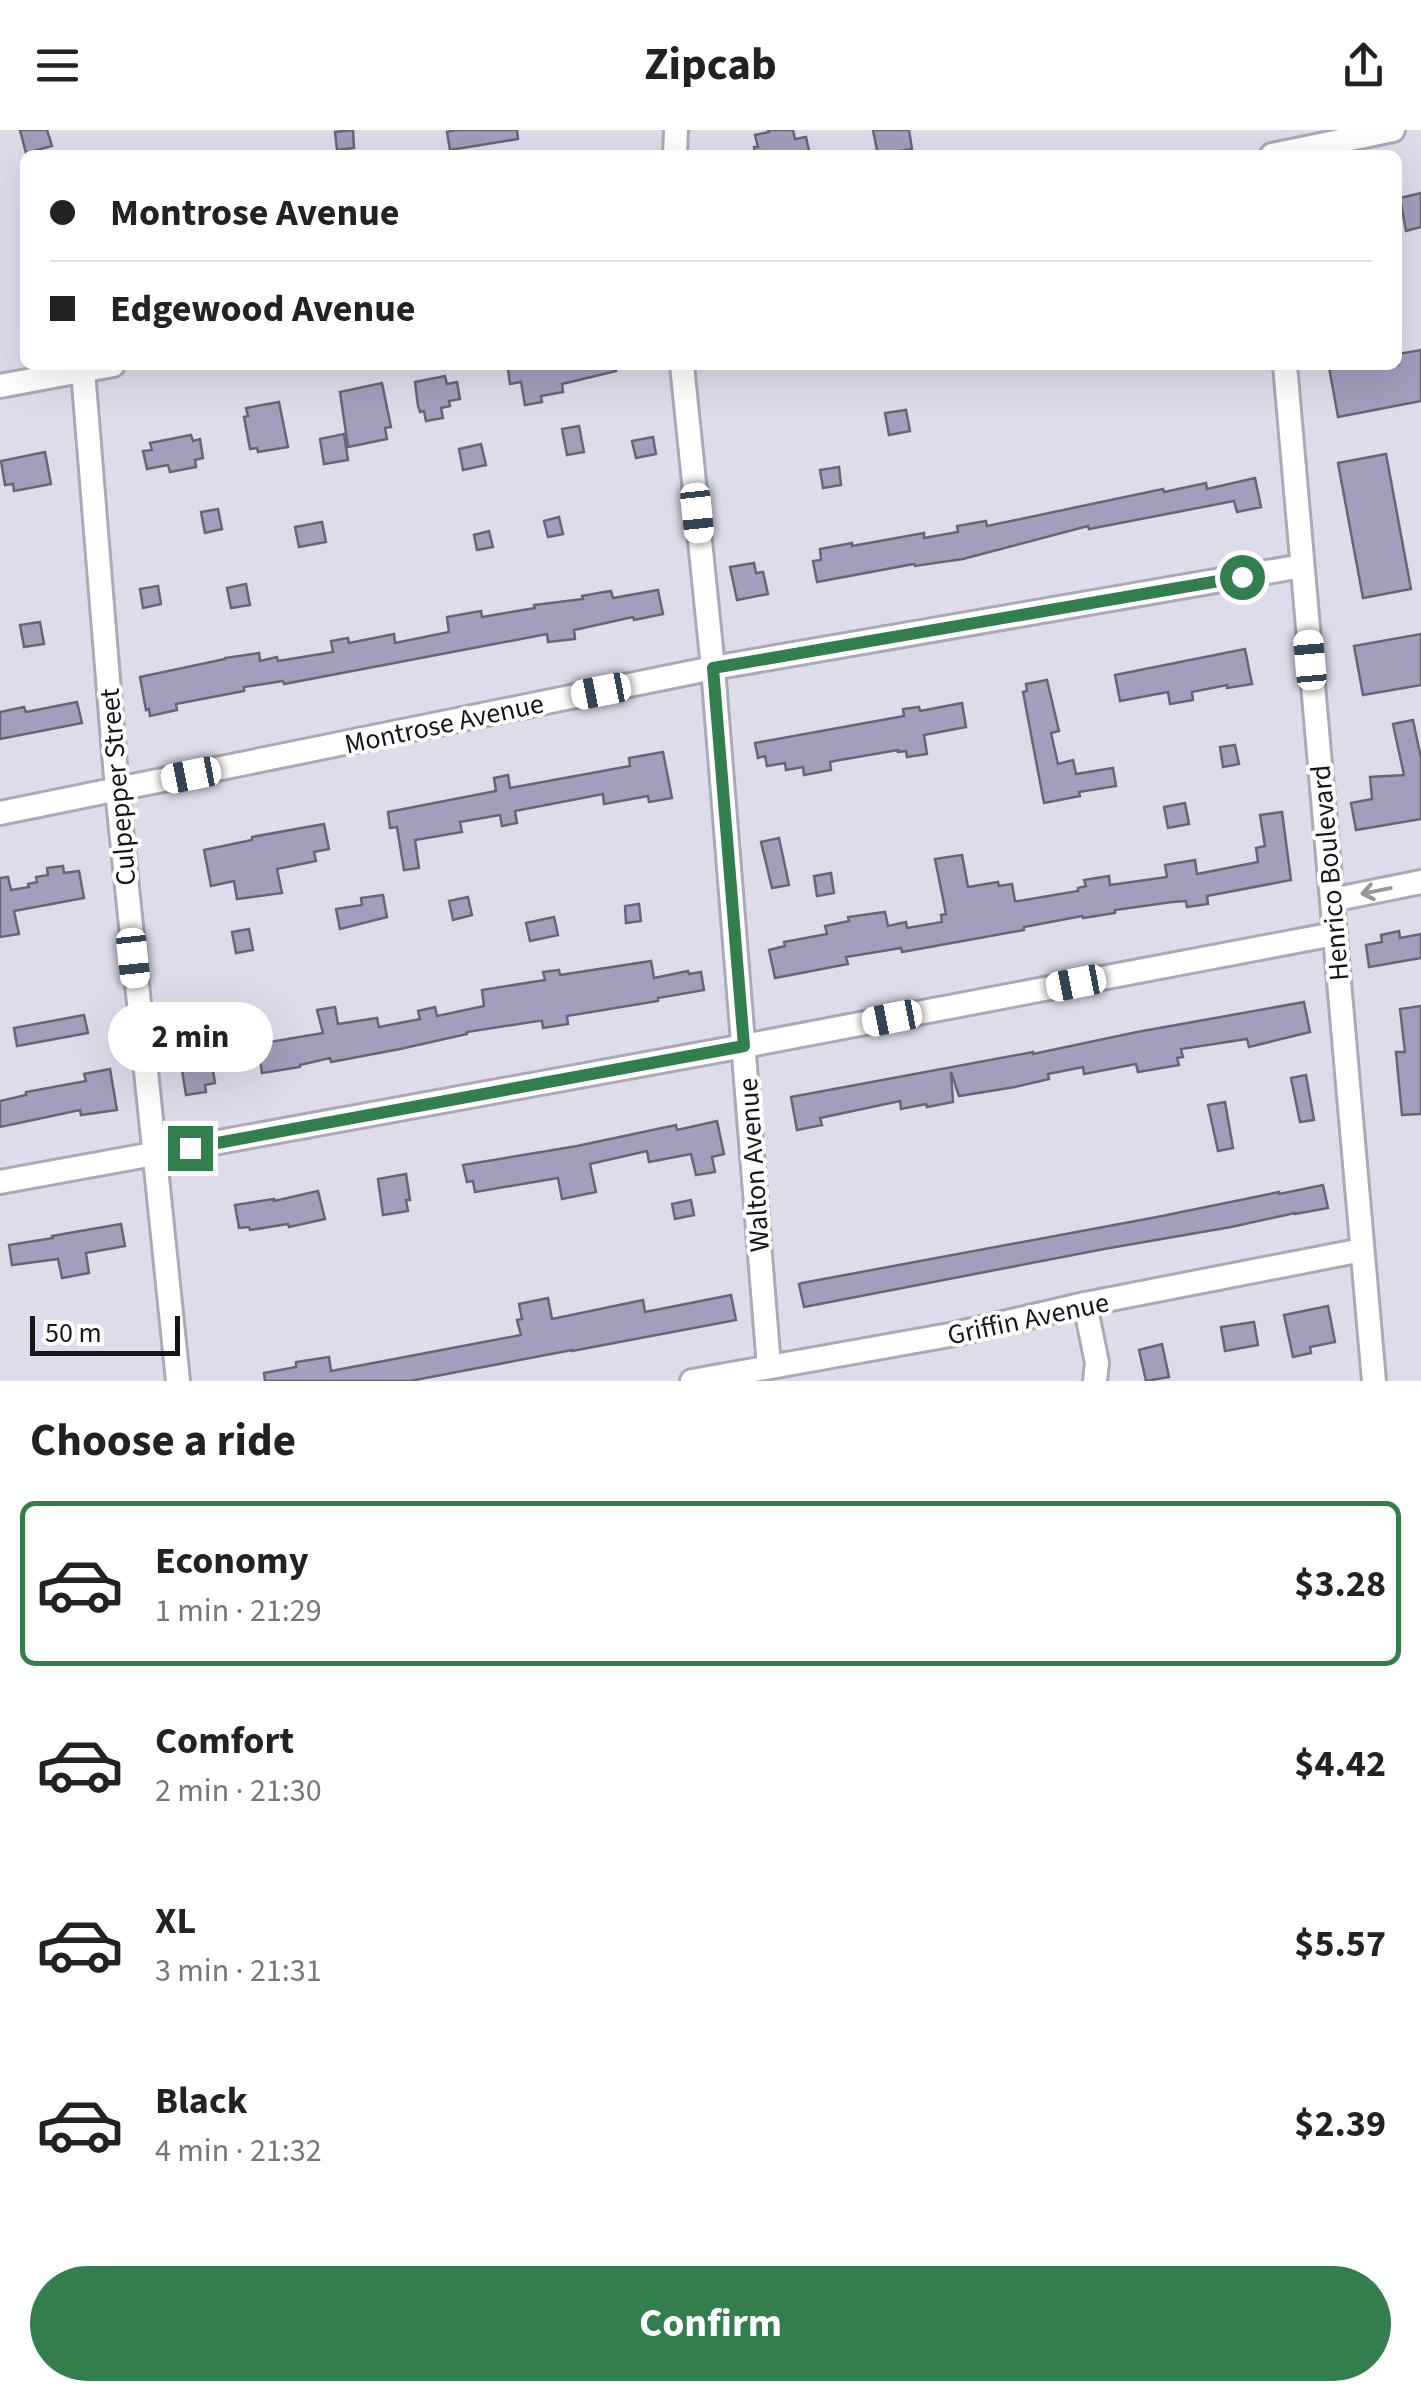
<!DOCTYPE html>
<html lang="en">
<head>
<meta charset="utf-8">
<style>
	:root { --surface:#fff; --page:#f2f2f2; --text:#222; --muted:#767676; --line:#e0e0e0; --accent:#327e4d }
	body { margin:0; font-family:"Source Sans 3",sans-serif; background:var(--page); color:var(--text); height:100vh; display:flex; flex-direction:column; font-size:38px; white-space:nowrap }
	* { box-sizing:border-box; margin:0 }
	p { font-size:32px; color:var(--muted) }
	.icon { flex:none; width:55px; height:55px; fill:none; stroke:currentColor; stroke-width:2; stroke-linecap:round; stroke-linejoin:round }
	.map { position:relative; height:1251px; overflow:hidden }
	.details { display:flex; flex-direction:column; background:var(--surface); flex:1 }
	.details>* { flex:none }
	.guide { position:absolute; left:20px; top:20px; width:1382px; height:220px; border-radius:15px; box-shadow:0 10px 40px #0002; display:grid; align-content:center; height:220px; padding:0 30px; background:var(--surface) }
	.scale { position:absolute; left:30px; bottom:25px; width:150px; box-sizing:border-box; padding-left:10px; border:5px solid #16151a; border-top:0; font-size:28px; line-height:35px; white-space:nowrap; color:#16151a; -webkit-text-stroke:8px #fff; paint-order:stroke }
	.end { position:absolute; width:45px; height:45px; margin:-22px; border:12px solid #327e4d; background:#fff; box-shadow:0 0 0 5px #fff }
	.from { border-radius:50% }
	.bubble { position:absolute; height:70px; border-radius:35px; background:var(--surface); box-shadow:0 10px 40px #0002; font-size:32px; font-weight:700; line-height:70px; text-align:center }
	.car { position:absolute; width:30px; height:60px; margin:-30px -15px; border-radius:12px; box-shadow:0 0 8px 2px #0007; background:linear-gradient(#fff 24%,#345 0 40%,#fff 0 76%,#345 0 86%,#fff 0) }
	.guide b { display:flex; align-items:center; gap:35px; height:95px; font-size:38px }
	.guide b+b { border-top:2px solid var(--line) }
	.guide i { width:25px; height:25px; background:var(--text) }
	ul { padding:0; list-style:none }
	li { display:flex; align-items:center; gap:30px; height:165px; margin:0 20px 15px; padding:0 10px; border:5px solid transparent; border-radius:15px }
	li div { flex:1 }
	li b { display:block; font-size:38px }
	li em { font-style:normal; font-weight:700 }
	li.on { border-color:var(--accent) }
	li>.icon { width:90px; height:90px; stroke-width:1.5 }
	h2 { padding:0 30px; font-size:45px; line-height:120px }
	.action { display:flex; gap:20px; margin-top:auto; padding:20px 30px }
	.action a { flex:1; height:115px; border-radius:60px; background:var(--accent); color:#fff; font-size:40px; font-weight:700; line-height:115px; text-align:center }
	header { display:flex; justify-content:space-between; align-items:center; height:130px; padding:0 30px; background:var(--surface); font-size:45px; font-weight:700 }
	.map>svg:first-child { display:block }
	.building { fill:#a39ebc; stroke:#686674; stroke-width:2.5 }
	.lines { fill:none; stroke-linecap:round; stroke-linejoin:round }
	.minor-casing { stroke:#aba9b7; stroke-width:28 }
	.minor { stroke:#fff; stroke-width:22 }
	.oneway { stroke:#969698 }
	.route { stroke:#327e4d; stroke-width:12 }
	.labels { text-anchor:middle; stroke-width:8; stroke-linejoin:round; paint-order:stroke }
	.street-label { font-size:28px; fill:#16151a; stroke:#fff }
</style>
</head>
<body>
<header><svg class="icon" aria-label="menu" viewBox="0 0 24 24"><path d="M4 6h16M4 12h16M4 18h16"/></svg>Zipcab<svg class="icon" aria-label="share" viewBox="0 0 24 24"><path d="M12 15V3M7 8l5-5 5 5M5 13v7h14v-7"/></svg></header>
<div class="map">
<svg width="1421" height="1251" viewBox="0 0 1421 1251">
	<rect width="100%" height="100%" fill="#dedceb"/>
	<g class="building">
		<path d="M20,0H47L52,16L26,23Z"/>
		<path d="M353,0L354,18L337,20L335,2Z"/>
		<path d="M456,0H517L518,9L450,20L447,2Z"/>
		<path d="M768,0H793L795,9L806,7L810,25H755L754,17H758L755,5L769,2Z"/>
		<path d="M873,0H909L912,19L878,25Z"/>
		<path d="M1421,63V97L1406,101L1400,68Z"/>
		<path d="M1421,220V271L1338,287L1329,237L1398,235V224Z"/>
		<path d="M516,235H615L616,241L562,254L563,262L541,266L542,272L525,275L521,252L510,254L508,239L516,237Z"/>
		<path d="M445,246L447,254L457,252L460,269L449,271L450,276L441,278L443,288L426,291L424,281L420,282L418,276L415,252Z"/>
		<path d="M382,253L391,297L385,298L387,309L348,317L340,262Z"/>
		<path d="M279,272L288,317L258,322L257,318L250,319L244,287L248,286L246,278Z"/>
		<path d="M906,280L910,301L889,305L885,283Z"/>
		<path d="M579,296L584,322L567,325L562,299Z"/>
		<path d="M344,304L348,330L324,334L320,309Z"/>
		<path d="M191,305L193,311L200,309L203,328L195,330L196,337L170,342L168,335L147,339L143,321L152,320L150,313Z"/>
		<path d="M653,307L656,324L636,328L632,311Z"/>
		<path d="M481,314L486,335L463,340L459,319Z"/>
		<path d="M45,322L51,354L14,361L13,354L5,355L1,331Z"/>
		<path d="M1386,324L1411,459L1363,468L1338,333Z"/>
		<path d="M839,337L841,355L823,358L820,340Z"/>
		<path d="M1255,348L1261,377L1237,382L1234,371L1089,399L1088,396L963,429L915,436L914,434L817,452L813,431L821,430L820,419L852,413V416L924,403V408L958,402L957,396L986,391L987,396L1163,359L1164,362L1206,353L1207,359Z"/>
		<path d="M218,379L222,399L205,403L201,382Z"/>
		<path d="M559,387L563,404L548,407L544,391Z"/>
		<path d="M322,392L326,412L299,417L295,397Z"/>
		<path d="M489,401L493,417L477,420L474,405Z"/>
		<path d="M754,433L756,443L763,442L768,464L737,470L730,437Z"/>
		<path d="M246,454L250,475L231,478L227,458Z"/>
		<path d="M158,456L161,474L143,478L140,459Z"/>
		<path d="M658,460L663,484L634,490L633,487L574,500L575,509L548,512L547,504L284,554L283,551L244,557V561L176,574L177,580L150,586L149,579L146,580L140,547L225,529V528L259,523L260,531L277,527L278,531L333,522L331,511L348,508L349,513L394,504L395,513L449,502L447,487L481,481L482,487L535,478L534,475L583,469L582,466L604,462L611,461L613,468Z"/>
		<path d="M40,492L44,514L24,517L20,495Z"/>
		<path d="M1421,504V555L1363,565L1354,516Z"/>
		<path d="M1245,519L1252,554L1227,558V555L1192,562L1193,570L1170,574L1168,562L1120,571L1115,545Z"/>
		<path d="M1047,550L1059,601L1051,603L1058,634L1073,630L1076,644L1113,638L1116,656L1079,662L1080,666L1044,673L1023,562L1027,561L1026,554Z"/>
		<path d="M77,572L82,593L0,609V582L24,577L26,582Z"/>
		<path d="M962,573L966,597L924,605L927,624L907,627L906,621L898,622V620L840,630L830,632L831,640L804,645L803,637L786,640L785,633L767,636L765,626L758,628L755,613L904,586L903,579L919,577L920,581Z"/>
		<path d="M1413,590L1421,628V689L1356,700L1351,673L1372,669L1370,647L1404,645L1393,594Z"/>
		<path d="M1235,615L1239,634L1223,637L1220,617Z"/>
		<path d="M663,622L672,668L649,672L648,666L604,674L603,664L515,681L517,693L502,696L500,685L460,692L462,702L415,710L419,738L404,740L397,697L390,698L388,682L496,661L494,648L508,645L510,658L630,636L629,628Z"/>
		<path d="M1185,673L1189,694L1168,698L1164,677Z"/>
		<path d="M1282,682L1291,750L1207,766L1208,774L1187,777L1186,771L1172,772L1115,780V783L1083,788L1082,786L1024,797V800L902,822L901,818L846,827L848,834L775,848L769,820L785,816L784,812L827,804L825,796L849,791L848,787L885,782L888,796L906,792L907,798L942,792L941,785L946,784L935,729L962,725L968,757L998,752L999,756L1012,754L1015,771H1019L1078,761V758L1086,756L1084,750L1109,746L1110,755L1167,747L1165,735L1195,730L1197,744L1258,732L1256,718L1265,716L1260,685Z"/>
		<path d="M324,694L329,719L314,722L316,731L277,739L282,763L237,769L234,751L211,756L204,720L252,710V707Z"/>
		<path d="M779,708L789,755L772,758L761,712Z"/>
		<path d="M63,736L64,743L79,741L84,768L14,781L19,804L0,807V748L8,747L11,760L29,757L28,754L37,752L36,747L48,745L47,738Z"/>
		<path d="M831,743L834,763L817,766L814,746Z"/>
		<path d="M383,765L387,787L340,799L336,779L362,775L361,768Z"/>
		<path d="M468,767L472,785L453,790L449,771Z"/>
		<path d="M639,774L641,791L626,793L625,776Z"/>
		<path d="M554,787L558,805L530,811L526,793Z"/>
		<path d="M249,799L253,820L236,823L232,802Z"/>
		<path d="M1399,801L1400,808L1421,804V828L1369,837L1366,815L1382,812L1381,805Z"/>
		<path d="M651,831L654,848L688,841L689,844L701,842L704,860L658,868V871L567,886L568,894L543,898L542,891H538L467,902V904L400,919L331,932L330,928L300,935V937L262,943L258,914L323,903L317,880L335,877L338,894L377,888L379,897L420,889L418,881L435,877L437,886L484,876L482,860L545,850L543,842L559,840L560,845Z"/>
		<path d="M1304,872L1310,902L1249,917L1247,909L1181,919L1183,927L1177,928L1179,935L1138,942L1136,934L1084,944L1083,937L1048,944L1049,949L1015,957L959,966L951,942L953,972L927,977L926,974L901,979L900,971L820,988L822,995L797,1000L791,967L1033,922V924L1137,902Z"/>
		<path d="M1421,876V984L1402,985L1396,922H1405L1400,879Z"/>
		<path d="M84,885L88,903L17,916L14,898Z"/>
		<path d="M211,929L215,953L205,955L206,962L186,965L181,934Z"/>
		<path d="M110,939L117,980L81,985L80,980L0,997V971L26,965V962L86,951L84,944Z"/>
		<path d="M1306,945L1314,990L1300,992L1291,948Z"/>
		<path d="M1225,972L1233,1018L1218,1021L1208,975Z"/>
		<path d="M717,991L724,1024L712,1027L715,1042L696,1045L691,1024L649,1032L647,1021L590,1034L596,1062L562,1069L558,1048L475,1062L473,1051L467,1052L463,1035L577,1016L676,995L677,1000Z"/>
		<path d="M406,1044L410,1070H406L408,1081L383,1085L378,1049Z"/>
		<path d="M1323,1055L1328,1078L1295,1084V1083L1231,1097L1104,1119L804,1177L799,1154L802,1153L1157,1087L1279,1062V1064Z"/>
		<path d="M318,1061L325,1089L289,1097L288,1094L250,1100L249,1097L239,1098L235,1075L274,1069V1071Z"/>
		<path d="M691,1070L694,1085L675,1089L672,1074Z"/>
		<path d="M121,1094L125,1116L86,1123L89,1143L62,1148L58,1129L12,1135L9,1115L53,1108L52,1106Z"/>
		<path d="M731,1165L736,1190L572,1221V1220L410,1251H265L264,1243L296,1237V1232L329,1227L331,1241L521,1205L517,1190L522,1189L519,1174L548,1168L552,1189L643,1170L645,1182Z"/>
		<path d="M1328,1176L1335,1212L1310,1217L1311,1223L1293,1227L1284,1185Z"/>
		<path d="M1254,1192L1258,1215L1225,1221L1221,1197Z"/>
		<path d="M1162,1214L1169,1247L1146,1251L1139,1220Z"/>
	</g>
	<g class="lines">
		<defs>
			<g id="minor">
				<path d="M675,25L676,0"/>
				<path d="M1272,25L1393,0"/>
				<path d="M682,235L713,538L769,1237"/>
				<path d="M1285,235L1374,1251"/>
				<path d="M83,241L117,660L178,1251"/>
				<path d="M0,256L113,235"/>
				<path d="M0,683L713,538L1302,436"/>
				<path d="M1332,770L1421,752"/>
				<path d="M0,1052L744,916L1334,804"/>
				<path d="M1085,1174L1097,1233L1095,1251"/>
				<path d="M692,1251L955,1204L1085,1174L1362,1120"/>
			</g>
		</defs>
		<use href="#minor" class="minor-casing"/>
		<use href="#minor" class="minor"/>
	</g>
	<defs><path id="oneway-shaft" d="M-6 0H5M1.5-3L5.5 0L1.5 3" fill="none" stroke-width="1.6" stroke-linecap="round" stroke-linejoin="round" transform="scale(2.5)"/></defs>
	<use class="oneway" href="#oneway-shaft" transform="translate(1376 761) rotate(169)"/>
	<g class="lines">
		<path class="route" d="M190,1018L744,916L713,538L1242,447"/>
	</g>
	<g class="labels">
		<g class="street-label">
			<text transform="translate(444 593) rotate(-12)" y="10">Montrose Avenue</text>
			<text transform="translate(117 657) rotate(-95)" y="10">Culpepper Street</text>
			<text transform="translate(1329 743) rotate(-95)" y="10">Henrico Boulevard</text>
			<text transform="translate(753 1035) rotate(-94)" y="10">Walton Avenue</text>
			<text transform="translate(1028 1188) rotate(-12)" y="10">Griffin Avenue</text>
		</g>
	</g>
</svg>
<div class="scale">50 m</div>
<i class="end from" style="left:1242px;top:447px"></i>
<i class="end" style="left:190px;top:1018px"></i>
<div class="bubble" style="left:108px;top:872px;width:165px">2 min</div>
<i class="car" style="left:697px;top:383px;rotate:174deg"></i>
<i class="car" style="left:1310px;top:530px;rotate:355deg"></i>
<i class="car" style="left:601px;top:561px;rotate:259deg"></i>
<i class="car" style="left:191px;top:645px;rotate:259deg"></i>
<i class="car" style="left:133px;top:828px;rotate:174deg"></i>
<i class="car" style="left:1076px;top:853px;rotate:259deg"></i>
<i class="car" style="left:892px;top:888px;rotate:259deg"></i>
<div class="guide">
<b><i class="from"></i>Montrose Avenue</b>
<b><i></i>Edgewood Avenue</b>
</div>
</div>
<section class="details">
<h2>Choose a ride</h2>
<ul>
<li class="on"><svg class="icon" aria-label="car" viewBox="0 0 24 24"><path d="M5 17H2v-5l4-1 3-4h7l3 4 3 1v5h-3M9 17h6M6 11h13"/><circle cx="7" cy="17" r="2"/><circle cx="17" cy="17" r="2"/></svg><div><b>Economy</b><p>1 min · 21:29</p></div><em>$3.28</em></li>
<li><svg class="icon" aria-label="car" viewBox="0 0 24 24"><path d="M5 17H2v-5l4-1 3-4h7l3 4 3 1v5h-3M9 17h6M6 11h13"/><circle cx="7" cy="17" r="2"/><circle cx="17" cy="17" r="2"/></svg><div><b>Comfort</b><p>2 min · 21:30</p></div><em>$4.42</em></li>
<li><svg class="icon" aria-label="car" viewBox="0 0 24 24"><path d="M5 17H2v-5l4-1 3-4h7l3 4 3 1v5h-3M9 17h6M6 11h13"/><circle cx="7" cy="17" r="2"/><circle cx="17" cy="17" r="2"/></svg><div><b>XL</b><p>3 min · 21:31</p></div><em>$5.57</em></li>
<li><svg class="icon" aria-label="car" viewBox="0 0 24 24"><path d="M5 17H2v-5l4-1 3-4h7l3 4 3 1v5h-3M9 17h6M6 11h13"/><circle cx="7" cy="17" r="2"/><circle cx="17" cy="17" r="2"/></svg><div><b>Black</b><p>4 min · 21:32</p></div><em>$2.39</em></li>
</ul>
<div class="action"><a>Confirm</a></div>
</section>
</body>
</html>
